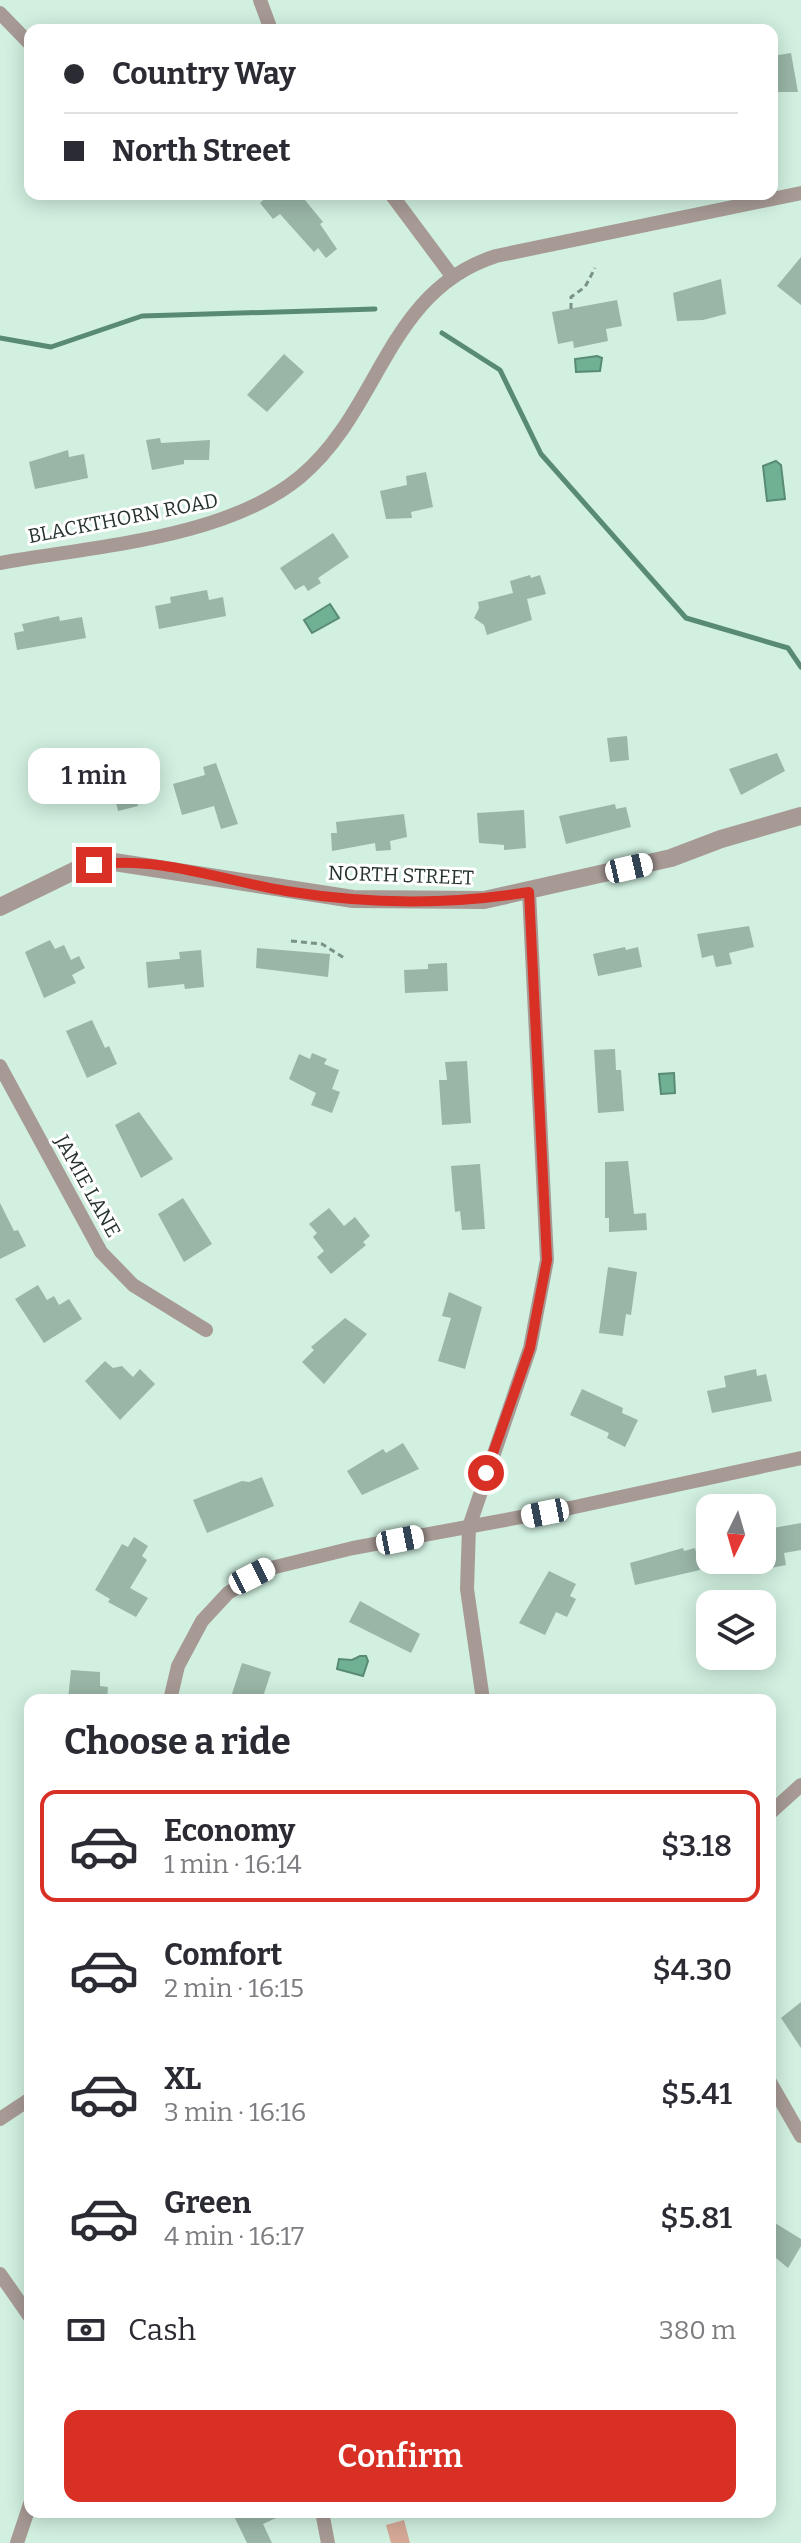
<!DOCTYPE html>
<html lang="en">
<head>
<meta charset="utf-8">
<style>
	:root { --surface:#fff; --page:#f2f2f3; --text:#2b2b33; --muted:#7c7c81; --line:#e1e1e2; --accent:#d93025 }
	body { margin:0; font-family:Bitter,serif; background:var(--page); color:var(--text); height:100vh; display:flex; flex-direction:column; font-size:30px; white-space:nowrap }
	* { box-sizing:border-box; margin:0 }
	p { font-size:26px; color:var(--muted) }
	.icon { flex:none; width:44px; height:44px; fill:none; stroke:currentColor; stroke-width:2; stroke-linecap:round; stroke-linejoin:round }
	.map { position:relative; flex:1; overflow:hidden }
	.panel { position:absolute; left:24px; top:1694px; width:752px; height:824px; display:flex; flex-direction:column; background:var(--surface); border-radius:16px; box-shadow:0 4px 20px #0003 }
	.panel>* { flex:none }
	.banner { position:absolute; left:24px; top:24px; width:754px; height:176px; border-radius:16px; box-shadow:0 4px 20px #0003; display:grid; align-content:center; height:176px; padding:0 40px; background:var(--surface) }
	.needle { width:52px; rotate:185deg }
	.fabs { position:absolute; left:696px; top:1494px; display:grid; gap:16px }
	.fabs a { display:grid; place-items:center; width:80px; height:80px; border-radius:16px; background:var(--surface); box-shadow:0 4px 20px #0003; font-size:40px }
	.end { position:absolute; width:36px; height:36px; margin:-18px; border:10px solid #d93025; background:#fff; box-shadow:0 0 0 4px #fff }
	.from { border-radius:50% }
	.bubble { position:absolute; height:56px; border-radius:16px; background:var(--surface); box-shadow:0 4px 20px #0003; font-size:26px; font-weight:600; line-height:56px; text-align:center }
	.car { position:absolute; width:24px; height:48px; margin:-24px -12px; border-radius:10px; box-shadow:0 0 6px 2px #0007; background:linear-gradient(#fff 24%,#345 0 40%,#fff 0 76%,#345 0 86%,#fff 0) }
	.banner b { display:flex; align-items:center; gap:28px; height:76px; font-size:30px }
	.banner b+b { border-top:2px solid var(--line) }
	.banner i { width:20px; height:20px; background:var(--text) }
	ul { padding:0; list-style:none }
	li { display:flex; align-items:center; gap:24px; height:112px; margin:0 16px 12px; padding:0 24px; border:4px solid transparent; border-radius:16px }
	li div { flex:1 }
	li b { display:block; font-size:30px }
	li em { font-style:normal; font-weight:600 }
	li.active { border-color:var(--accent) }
	li>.icon { width:72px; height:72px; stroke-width:1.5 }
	h2 { padding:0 40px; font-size:36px; line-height:96px }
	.pay { display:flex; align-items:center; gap:20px; height:88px; padding:0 40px; font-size:30px }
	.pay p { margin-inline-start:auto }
	.cta { display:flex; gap:16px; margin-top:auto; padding:16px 40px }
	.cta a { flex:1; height:92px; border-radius:16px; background:var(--accent); color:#fff; font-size:32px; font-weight:600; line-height:92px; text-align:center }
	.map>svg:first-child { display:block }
	.green { fill:#d6a997 }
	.water { fill:#6fb192; stroke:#598b73; stroke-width:2 }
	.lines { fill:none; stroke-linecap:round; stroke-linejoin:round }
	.stream { stroke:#598b73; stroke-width:5 }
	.building { fill:#99b6a7 }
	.path { stroke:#7c9287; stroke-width:3; stroke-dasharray:6 4; stroke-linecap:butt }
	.minor { stroke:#a79a95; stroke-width:14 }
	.tertiary { stroke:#a79a95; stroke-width:18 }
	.route { stroke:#d93025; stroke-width:10 }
	.labels { text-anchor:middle; stroke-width:6; stroke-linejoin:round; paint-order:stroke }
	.street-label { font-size:20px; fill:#26322c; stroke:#fff }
</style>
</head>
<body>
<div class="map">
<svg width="801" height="2543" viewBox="0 0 801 2543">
	<rect width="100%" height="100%" fill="#d1f0e0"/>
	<path class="green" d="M404,2520L410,2543H391L386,2525Z"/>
	<g class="water">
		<path d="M597,356L602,358L600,371L576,372L575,359Z"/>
		<path d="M776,461L781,465L785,499L767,501L763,466Z"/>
		<path d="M330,604L339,618L312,633L304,620Z"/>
		<path d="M674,1073L675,1093L661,1094L659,1074Z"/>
		<path d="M360,1656H366L368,1661L363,1676L337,1669L339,1659L352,1660Z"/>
	</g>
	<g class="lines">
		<g class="stream">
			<path d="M442,333L500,370L541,454L686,618L788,648L801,667"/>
			<path d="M0,338L51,347L142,316L375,309"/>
		</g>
	</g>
	<g class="building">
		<path d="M791,53L798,92H772V56Z"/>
		<path d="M270,194H300L323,222L320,224L337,249L326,258L318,248L314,252L280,214L273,219L260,203Z"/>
		<path d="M801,257V305L777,286Z"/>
		<path d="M721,279L726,314L703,320L677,321L673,293Z"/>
		<path d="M617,300L622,326L606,329L608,341L574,348L573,341L558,344L552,312Z"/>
		<path d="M284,354L304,372L267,412L247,395Z"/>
		<path d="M160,438L161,443L210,440L209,460H184V464L152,470L146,440Z"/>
		<path d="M68,450L69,457L84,454L88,478L35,489L29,462Z"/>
		<path d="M426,472L433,507L411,512L412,518L386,519L380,491L407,485L406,476Z"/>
		<path d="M333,533L349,557L318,578L321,583L308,591L304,585L295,590L280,568Z"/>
		<path d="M530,575L531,578L540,575L546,594L527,599L532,620L487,635L484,625L474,618L479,608L478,602L513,593L510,581Z"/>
		<path d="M207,590L209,600L223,597L226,616L159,629L155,606L171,603L170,597Z"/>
		<path d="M59,616L60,621L82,617L86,638L17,650L14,633L24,631L22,624Z"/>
		<path d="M627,736L629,760L610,762L607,738Z"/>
		<path d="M777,753L785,771L741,795L729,769Z"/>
		<path d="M81,760L83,767L104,760L108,773L125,767L138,806L118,811L113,790L80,801L67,765Z"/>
		<path d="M216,763L238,824L221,829L214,806L182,815L173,784L205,775L203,767Z"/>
		<path d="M615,804L616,809L626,807L631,827L566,844L559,816Z"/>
		<path d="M524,810L526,848L504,850V845L479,843L477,813Z"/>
		<path d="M404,814L407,837L390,841L391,850L376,851L375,843L332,851L331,833H337L336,822Z"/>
		<path d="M749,926L754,947L729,953L732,964L716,967L713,955L702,958L697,934Z"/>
		<path d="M50,940L55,949L64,945L71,960L79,956L85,968L72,975L76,983L44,998L25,952Z"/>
		<path d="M625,947L626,950L638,947L642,967L598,976L593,954Z"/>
		<path d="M257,948L330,954L328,977L256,968Z"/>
		<path d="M201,950L204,987L185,989L184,984L148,988L146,962L180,959L179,952Z"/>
		<path d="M447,963L448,991L405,993L404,970L428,969V964Z"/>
		<path d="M92,1020L105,1048L109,1046L117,1064L87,1078L66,1031Z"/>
		<path d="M615,1049L616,1070H621L624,1111L598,1113L594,1050Z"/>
		<path d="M312,1053L327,1059L324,1064L339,1070L332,1089L340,1092L332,1113L311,1105L316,1093L289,1079L299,1054L310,1059Z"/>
		<path d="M467,1061L471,1123L442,1125L439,1080H447L445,1062Z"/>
		<path d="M139,1112L173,1159L141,1178L115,1125Z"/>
		<path d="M628,1161L634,1214L646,1213L647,1230L609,1232V1218H605V1162Z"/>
		<path d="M480,1164L485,1229L462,1230L460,1211L455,1212L451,1166Z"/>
		<path d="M183,1198L212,1244L184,1262L158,1214Z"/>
		<path d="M0,1203L14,1231L18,1230L26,1246L0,1259Z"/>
		<path d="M329,1208L344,1226L355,1217L370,1236L363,1242L366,1245L331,1274L317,1257L324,1251L313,1237L317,1233L309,1224Z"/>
		<path d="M608,1267L637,1272L631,1315L626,1314L623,1336L599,1333Z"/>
		<path d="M38,1285L47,1300L54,1296L59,1305L69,1299L82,1319L44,1343L15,1299Z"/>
		<path d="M449,1292L482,1307L465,1369L438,1361L451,1318L442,1316Z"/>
		<path d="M345,1318L367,1334L324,1384L302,1362L314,1350L311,1347Z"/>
		<path d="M105,1361L113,1368L122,1366L133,1377L140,1369L155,1384L120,1420L85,1381Z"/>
		<path d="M756,1369L757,1376L766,1374L772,1401L712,1413L707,1391L726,1387L724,1376Z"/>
		<path d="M582,1389L623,1408L622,1413L638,1420L625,1447L607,1438L609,1433L570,1415Z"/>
		<path d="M403,1443L419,1469L362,1495L347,1471L383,1449L386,1453Z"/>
		<path d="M262,1477L274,1506L207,1533L193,1500L242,1481L249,1482Z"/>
		<path d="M801,1523V1550L784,1553L786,1565L771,1568L768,1554L762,1555V1530Z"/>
		<path d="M134,1537L148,1546L142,1556L147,1560L130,1588L148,1598L136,1617L108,1602L110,1599L95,1590L122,1544L128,1547Z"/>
		<path d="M683,1548L684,1551L695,1548L700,1570L635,1585L630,1563Z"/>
		<path d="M549,1571L576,1584L570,1596L576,1599L567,1617L556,1612L545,1635L519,1623Z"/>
		<path d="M360,1601L420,1634L411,1653L349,1622Z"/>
		<path d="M242,1663L271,1672L262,1700H230Z"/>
		<path d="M71,1670L100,1672V1686L108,1687L107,1700H68Z"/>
		<path d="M801,2002V2048L781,2018Z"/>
		<path d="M770,2220L801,2239V2246L788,2268L770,2253Z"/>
		<path d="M232,2512H289L263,2524L272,2543H247Z"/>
	</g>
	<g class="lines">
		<g class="path">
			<path d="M571,309V297L585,287L595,268"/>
			<path d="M291,941L322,944L346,959"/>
		</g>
		<g class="minor">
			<path d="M260,0L271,30"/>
			<path d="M0,13L30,44"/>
			<path d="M391,194L452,276"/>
			<path d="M0,563C94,546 225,539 300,477C381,410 386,291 496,256L801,193"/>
			<path d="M0,1066L101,1252L133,1285L206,1330"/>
			<path d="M170,1700L178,1666L202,1621L228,1593L267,1569L353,1548L570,1508L801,1458"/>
			<path d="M483,1700L467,1589L469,1527L530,1348L547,1260L529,892"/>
			<path d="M770,1813L801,1785"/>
			<path d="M770,2082L801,2136"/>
			<path d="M0,2119L30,2099"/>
			<path d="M0,2274L30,2317"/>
			<path d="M322,2512L328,2543"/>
			<path d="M17,2543L30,2504"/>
		</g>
		<path class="tertiary" d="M0,907L82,867L114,862L353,899L484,900L671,858L721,839L801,816"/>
	</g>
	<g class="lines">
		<path class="route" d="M94,865C157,855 224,881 286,891C366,904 450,905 529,892L547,1260L530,1348L486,1473"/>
	</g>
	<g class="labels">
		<g class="street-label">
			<text transform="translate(123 518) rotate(-11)" y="7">BLACKTHORN ROAD</text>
			<text transform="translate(401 875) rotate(2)" y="7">NORTH STREET</text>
			<text transform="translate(88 1186) rotate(61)" y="7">JAMIE LANE</text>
		</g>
	</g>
</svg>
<div class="fabs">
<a><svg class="needle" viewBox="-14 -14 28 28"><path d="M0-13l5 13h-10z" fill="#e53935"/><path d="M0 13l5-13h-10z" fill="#7c7c81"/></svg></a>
<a><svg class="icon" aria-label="layers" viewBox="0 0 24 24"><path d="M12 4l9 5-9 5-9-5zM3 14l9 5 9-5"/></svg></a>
</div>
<i class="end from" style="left:486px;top:1473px"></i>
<i class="end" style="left:94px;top:865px"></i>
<div class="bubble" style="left:28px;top:748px;width:132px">1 min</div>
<i class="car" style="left:629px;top:868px;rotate:77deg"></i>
<i class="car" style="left:545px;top:1513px;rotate:259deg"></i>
<i class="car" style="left:400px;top:1540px;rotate:79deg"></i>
<i class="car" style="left:252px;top:1576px;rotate:63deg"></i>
<div class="banner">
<b><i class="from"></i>Country Way</b>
<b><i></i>North Street</b>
</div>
<section class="panel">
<h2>Choose a ride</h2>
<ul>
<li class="active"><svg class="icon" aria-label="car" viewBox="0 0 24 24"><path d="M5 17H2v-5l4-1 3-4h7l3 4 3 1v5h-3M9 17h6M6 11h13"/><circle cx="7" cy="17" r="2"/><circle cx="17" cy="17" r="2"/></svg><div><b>Economy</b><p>1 min · 16:14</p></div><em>$3.18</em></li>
<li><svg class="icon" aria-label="car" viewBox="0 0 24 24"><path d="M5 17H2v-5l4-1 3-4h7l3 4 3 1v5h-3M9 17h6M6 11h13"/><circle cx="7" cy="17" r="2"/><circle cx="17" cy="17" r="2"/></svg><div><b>Comfort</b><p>2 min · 16:15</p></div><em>$4.30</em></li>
<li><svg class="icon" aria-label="car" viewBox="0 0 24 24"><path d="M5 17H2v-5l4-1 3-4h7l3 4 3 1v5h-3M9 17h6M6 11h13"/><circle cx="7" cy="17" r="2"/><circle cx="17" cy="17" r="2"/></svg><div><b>XL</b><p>3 min · 16:16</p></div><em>$5.41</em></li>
<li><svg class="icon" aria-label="car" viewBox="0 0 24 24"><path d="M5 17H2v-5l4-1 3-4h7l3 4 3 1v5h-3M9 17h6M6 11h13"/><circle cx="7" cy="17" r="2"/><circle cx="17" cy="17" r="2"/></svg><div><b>Green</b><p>4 min · 16:17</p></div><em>$5.81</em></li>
</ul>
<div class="pay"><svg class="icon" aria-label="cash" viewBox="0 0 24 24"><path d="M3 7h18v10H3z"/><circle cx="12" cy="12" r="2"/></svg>Cash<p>380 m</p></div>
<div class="cta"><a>Confirm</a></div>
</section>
</div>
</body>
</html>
